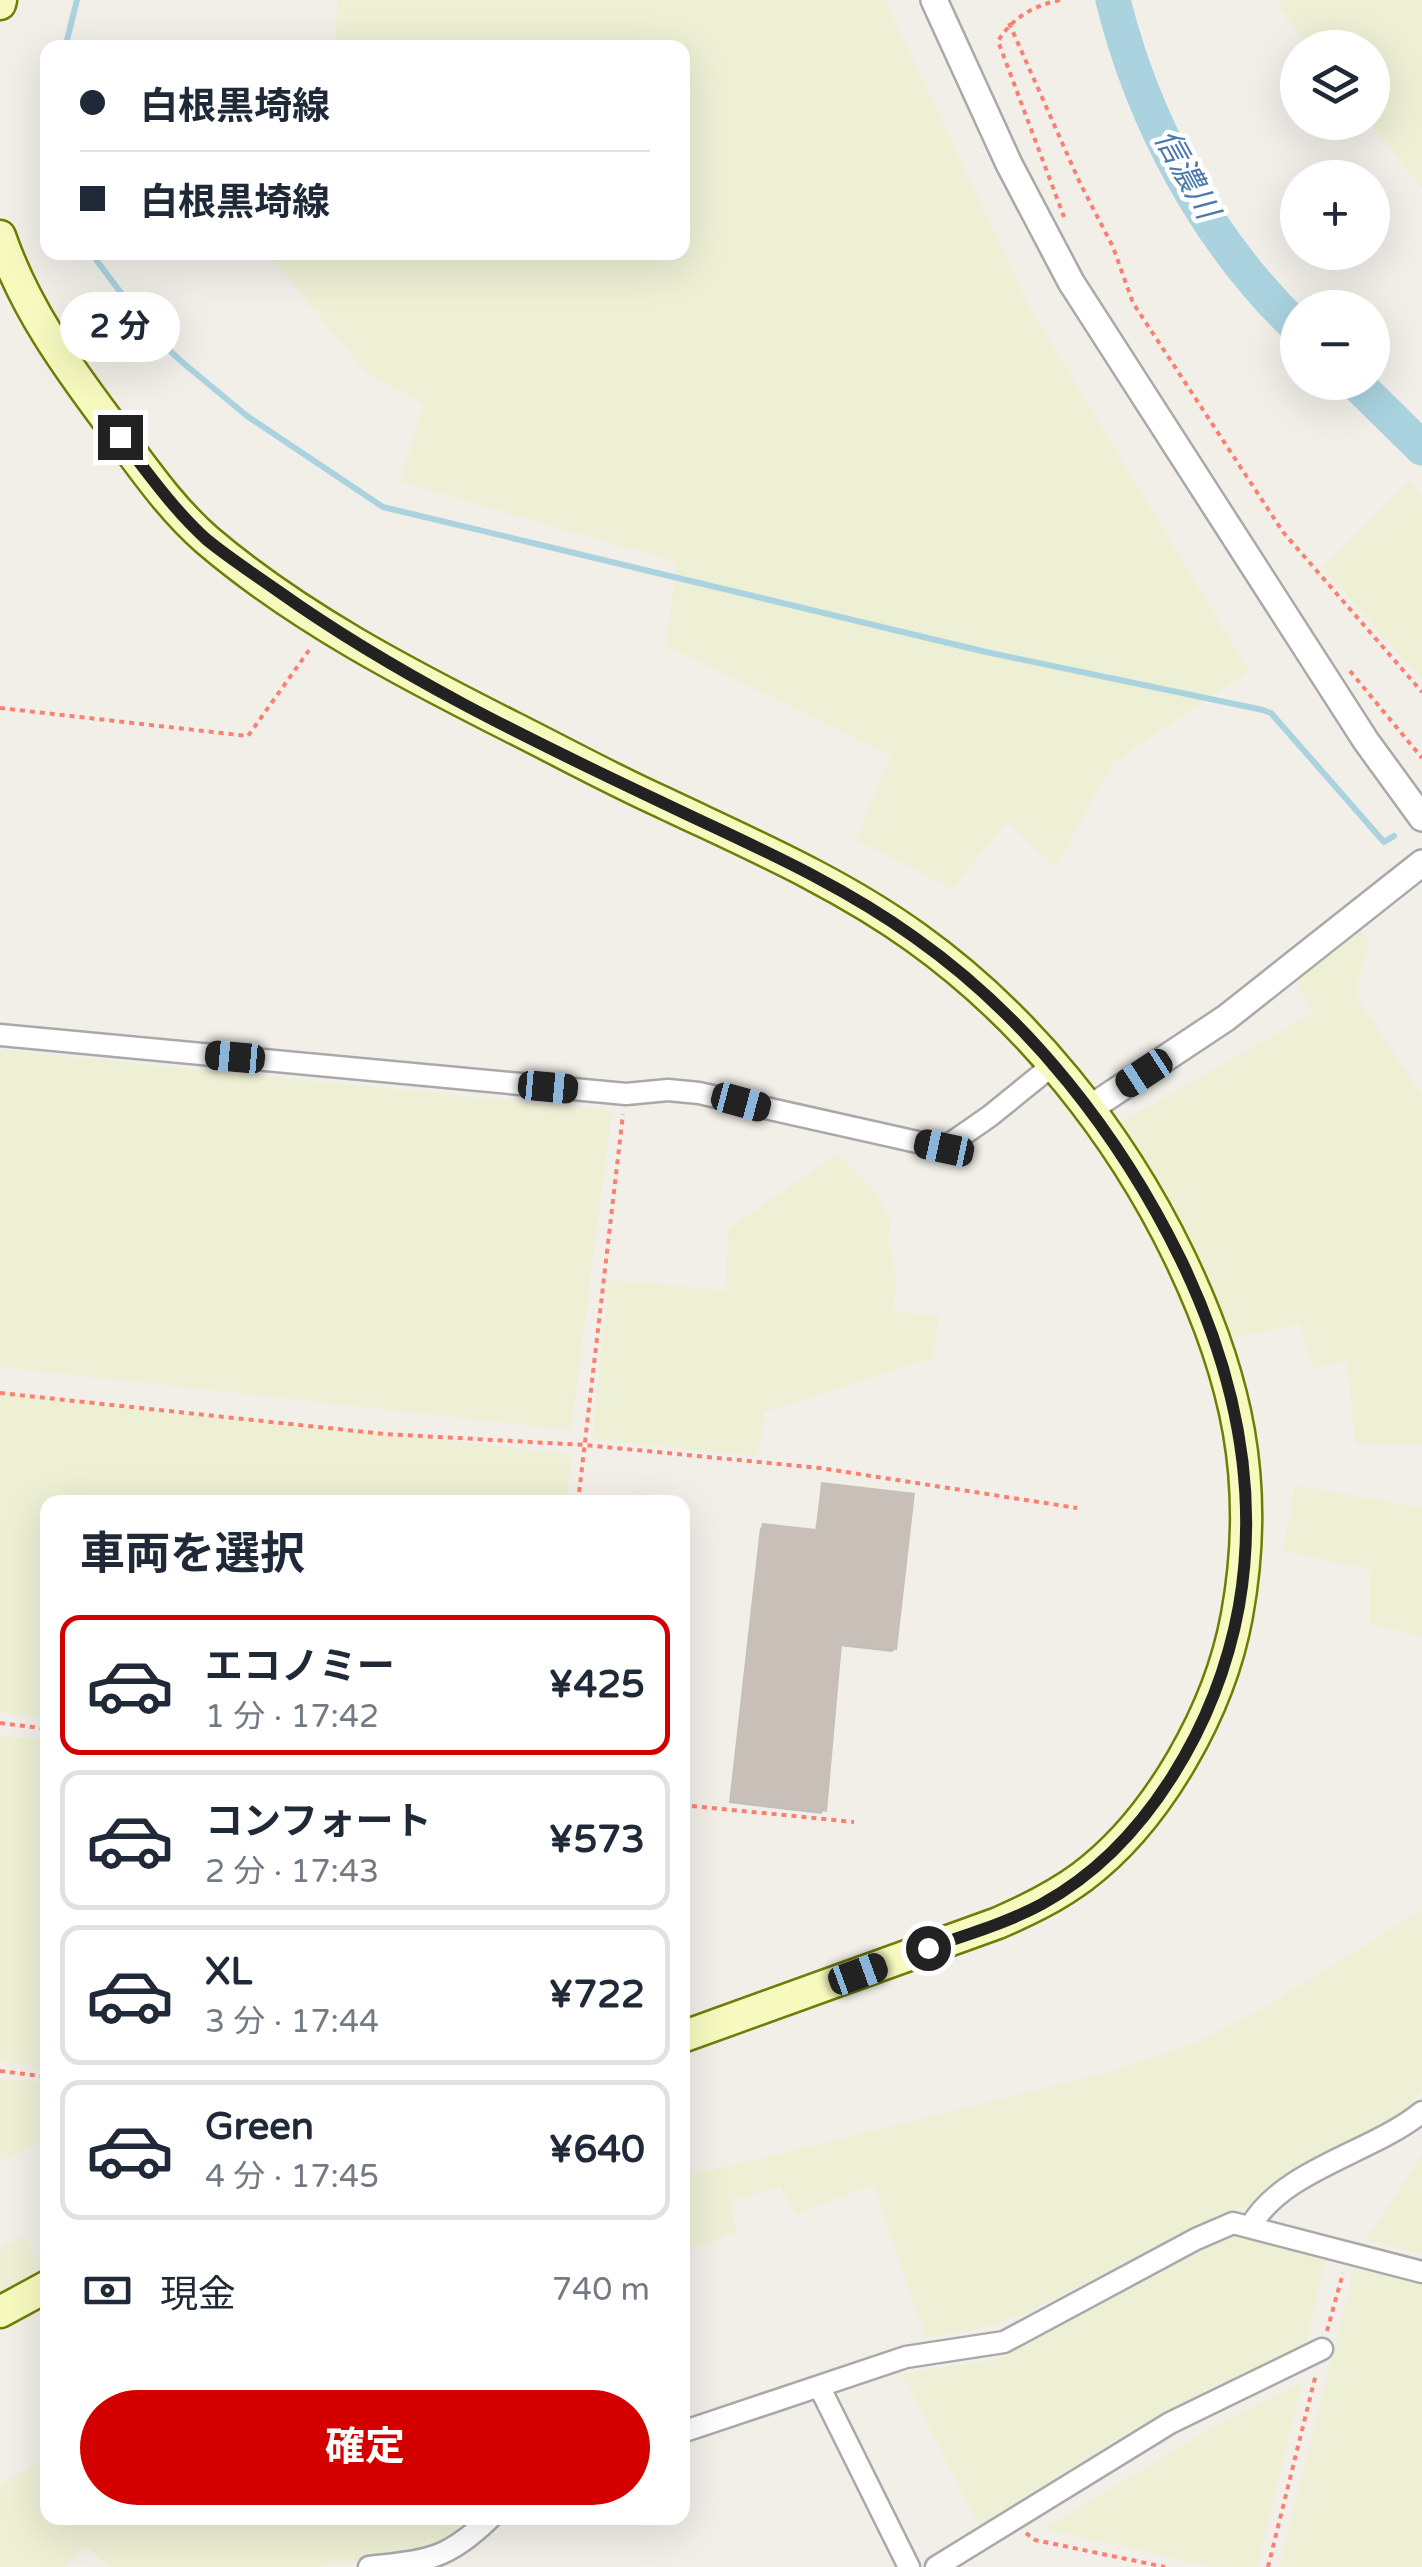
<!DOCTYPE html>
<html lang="ja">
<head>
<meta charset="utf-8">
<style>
	:root { --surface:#fff; --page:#f2f2f3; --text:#1f2937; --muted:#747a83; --line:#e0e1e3; --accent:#d40000 }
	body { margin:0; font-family:"Varela Round","Noto Sans JP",sans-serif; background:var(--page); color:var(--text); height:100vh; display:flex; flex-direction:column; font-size:38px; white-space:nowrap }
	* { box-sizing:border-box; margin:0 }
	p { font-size:32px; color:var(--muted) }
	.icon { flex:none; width:55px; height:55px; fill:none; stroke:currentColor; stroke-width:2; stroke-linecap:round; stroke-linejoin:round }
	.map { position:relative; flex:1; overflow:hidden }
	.drawer { position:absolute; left:40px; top:1495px; width:650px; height:1030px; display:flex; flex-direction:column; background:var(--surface); border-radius:20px; box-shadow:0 10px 40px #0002 }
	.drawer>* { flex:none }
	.guide { position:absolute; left:40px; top:40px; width:650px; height:220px; border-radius:20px; box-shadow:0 10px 40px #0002; display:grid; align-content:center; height:220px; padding:0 40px; background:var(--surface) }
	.controls { position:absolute; left:1280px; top:30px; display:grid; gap:20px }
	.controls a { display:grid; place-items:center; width:110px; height:110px; border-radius:50%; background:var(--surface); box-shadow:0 10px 40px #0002; font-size:50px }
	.end { position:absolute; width:45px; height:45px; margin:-22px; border:12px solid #222; background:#fff; box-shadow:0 0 0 5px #fff }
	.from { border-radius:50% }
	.bubble { position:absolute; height:70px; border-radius:35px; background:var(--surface); box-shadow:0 10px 40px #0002; font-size:32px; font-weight:700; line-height:70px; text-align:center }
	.car { position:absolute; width:30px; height:60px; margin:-30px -15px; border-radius:12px; box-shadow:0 0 8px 2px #0007; background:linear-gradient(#222 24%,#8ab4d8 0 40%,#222 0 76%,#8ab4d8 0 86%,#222 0) }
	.guide b { display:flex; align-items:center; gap:35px; height:95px; font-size:38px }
	.guide b+b { border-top:2px solid var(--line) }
	.guide i { width:25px; height:25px; background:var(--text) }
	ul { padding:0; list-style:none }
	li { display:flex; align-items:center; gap:30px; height:140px; margin:0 20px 15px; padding:0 20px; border:5px solid var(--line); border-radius:20px }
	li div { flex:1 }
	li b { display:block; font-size:38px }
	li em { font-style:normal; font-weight:700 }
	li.current { border-color:var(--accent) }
	li>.icon { width:90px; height:90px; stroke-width:1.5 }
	h2 { padding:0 40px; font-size:45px; line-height:120px }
	.pay { display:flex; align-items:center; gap:25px; height:110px; padding:0 40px; font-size:38px }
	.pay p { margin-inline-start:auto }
	.primary-button { display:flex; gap:20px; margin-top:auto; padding:20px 40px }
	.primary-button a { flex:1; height:115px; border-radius:60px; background:var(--accent); color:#fff; font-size:40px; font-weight:700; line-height:115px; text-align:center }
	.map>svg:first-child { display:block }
	.farmland { fill:#eef0d5 }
	.shadow { fill:#0003 }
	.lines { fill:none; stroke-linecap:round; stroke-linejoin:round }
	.stream { stroke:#aad3df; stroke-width:6 }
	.river { stroke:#aad3df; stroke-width:35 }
	.building { fill:#c7bfb8 }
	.minor-casing { stroke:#a9a9a9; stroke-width:25 }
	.tertiary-casing { stroke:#a9a9a9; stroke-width:30 }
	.secondary-casing { stroke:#707d05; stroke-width:35 }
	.path { stroke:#fa8072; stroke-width:4; stroke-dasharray:5 5; stroke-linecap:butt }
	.minor { stroke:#fff; stroke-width:20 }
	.tertiary { stroke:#fff; stroke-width:25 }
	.secondary { stroke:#f7fabf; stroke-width:30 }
	.route { stroke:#222; stroke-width:12 }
	.labels { text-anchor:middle; stroke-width:9; stroke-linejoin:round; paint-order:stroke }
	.water-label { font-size:32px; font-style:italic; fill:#4a7aab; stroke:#fff }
</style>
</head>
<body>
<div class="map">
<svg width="1422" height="2567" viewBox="0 0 1422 2567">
	<rect width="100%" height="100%" fill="#f2efe9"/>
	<g class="farmland">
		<path d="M337,0H885L1029,306L1249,671L1113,763L1055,867L1007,821L952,889L856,840L891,755L666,646L677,562L400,482L424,404L365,372L268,253L682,252V48L336,47Z"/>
		<path d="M1281,0H1422V189L1370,123L1372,122V48L1310,47L1280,10Z"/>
		<path d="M1410,481L1422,497V681L1323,567Z"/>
		<path d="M1358,927L1369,942L1355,994L1422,1095V1445L1355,1444L1347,1360L1313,1370L1300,1324L1228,1339L1112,1127L1313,1013L1294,975Z"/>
		<path d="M0,1050L612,1111L571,1430L0,1367Z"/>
		<path d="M838,1154L876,1192L891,1220L888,1239L897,1279L893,1312L939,1315L932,1358L765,1412L758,1456L592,1440L609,1280L725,1290L729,1228Z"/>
		<path d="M0,1392L572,1454L566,1502H48L47,1718L0,1712Z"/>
		<path d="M1295,1485L1422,1508V1637L1370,1624V1570L1283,1551Z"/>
		<path d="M0,1735L47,1741V2067L0,2062Z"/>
		<path d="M1422,1910V2088L1403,2117L1246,2207L1184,2231L1029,2312L983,2328L926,2338L873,2185L796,2214L780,2186L732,2201L736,2233L683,2252V2177L1106,2073L1197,2042L1262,2009Z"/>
		<path d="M0,2078L48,2083L47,2140L0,2161Z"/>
		<path d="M1422,2154V2254L1366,2240Z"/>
		<path d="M1234,2231L1325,2260L1306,2345L1124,2435L979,2526L902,2374L997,2359L1190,2251Z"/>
		<path d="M24,2236L45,2272L0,2297V2247Z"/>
		<path d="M1355,2267L1422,2285V2567H1279Z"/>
		<path d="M1302,2383L1257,2567H1214L1044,2529L1211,2428Z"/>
		<path d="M47,2457L48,2518H471L426,2552L329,2563L324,2567H109L85,2545L66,2567H0V2484Z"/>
	</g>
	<path class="shadow" d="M822,1484L895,1649L892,1652L839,1646L822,1814L729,1803L760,1528L763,1526L815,1531Z"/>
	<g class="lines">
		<g class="stream">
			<path d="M65,48L77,0"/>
			<path d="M94,252L97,261L152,334L182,362L247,416L383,507L986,652L1263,710L1271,713L1384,842L1394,836"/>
		</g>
		<g class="river">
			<path d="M1113,0C1143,121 1207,241 1298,328"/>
			<path d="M1355,382L1422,448"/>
		</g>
	</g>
	<path class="building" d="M821,1482L915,1493L897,1650L842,1644L827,1812L730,1801L762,1523L816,1529Z"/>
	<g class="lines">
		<defs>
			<g id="minor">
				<path d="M0,1035L626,1094L668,1090L699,1093L944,1148L990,1116L1053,1065"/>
				<path d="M1250,2227C1283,2169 1372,2153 1422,2112"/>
				<path d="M820,2388L909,2567"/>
				<path d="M682,2432L906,2357L1004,2342L1196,2239L1233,2223L1422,2272"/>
				<path d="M369,2567C427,2560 446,2561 490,2518"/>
				<path d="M936,2567L1170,2423L1322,2349"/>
			</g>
			<g id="tertiary">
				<path d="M934,0L1009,164L1071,282L1366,741L1422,818"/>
				<path d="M1089,1109L1226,1018L1422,863"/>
			</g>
			<g id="secondary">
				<path d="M0,4L1,0"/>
				<path d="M0,236C24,306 64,362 108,421C139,462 168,506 207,540C297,617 407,674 512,727C562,752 611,779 662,802C748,843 837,881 915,937C1027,1017 1119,1132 1179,1256C1237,1376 1261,1483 1237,1615C1220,1709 1159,1819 1082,1877C1055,1897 1028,1910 998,1923L682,2037"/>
				<path d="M0,2312L48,2286"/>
			</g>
		</defs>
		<use href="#minor" class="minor-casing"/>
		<use href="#tertiary" class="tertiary-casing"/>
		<use href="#secondary" class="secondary-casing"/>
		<g class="path">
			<path d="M1060,0C1033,6 1013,17 998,41L1064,217"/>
			<path d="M1009,23L1080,183L1113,247L1133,303L1283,532L1422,692"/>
			<path d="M1350,671L1422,758"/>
			<path d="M0,708L248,736L312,646"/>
			<path d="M0,1393L384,1434L585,1445L820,1468L1077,1508"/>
			<path d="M578,1502L623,1114"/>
			<path d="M0,1723L48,1729"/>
			<path d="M682,1805L854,1822"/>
			<path d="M0,2071L48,2077"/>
			<path d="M1327,2331L1343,2273"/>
			<path d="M1026,2533L1035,2540L1165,2567"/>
			<path d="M1268,2567L1316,2374"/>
		</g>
		<use href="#minor" class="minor"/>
		<use href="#tertiary" class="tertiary"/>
		<use href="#secondary" class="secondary"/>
	</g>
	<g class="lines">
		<path class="route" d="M120,437C147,472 173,509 206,539C229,558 254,574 278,591C396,675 528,739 659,801C746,843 835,880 914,937C1029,1018 1120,1135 1181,1260C1234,1370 1260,1485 1239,1606C1218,1721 1148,1846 1042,1904C1007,1923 966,1935 928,1948"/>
	</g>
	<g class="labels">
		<g class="water-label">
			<text transform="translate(1187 174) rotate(61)" y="11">信濃川</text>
		</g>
	</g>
</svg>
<div class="controls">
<a><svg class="icon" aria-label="layers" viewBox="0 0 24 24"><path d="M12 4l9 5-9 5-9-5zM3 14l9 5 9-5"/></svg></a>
<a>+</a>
<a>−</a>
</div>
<i class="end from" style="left:928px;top:1948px"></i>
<i class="end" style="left:120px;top:437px"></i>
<div class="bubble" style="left:60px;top:292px;width:120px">2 分</div>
<i class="car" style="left:235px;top:1057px;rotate:275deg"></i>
<i class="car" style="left:1144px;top:1073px;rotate:237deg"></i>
<i class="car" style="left:548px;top:1087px;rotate:95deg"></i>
<i class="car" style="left:741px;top:1102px;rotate:105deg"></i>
<i class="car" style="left:944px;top:1148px;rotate:282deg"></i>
<i class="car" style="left:858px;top:1974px;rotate:70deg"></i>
<div class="guide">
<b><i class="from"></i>白根黒埼線</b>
<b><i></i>白根黒埼線</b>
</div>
<section class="drawer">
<h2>車両を選択</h2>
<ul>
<li class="current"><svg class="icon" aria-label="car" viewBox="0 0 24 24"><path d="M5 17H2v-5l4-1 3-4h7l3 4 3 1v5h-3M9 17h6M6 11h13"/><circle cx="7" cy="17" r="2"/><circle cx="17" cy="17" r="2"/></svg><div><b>エコノミー</b><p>1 分 · 17:42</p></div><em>¥425</em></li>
<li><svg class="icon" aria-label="car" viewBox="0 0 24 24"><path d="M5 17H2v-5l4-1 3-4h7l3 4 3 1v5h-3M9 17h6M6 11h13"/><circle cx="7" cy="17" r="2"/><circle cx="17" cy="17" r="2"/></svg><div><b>コンフォート</b><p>2 分 · 17:43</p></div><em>¥573</em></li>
<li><svg class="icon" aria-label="car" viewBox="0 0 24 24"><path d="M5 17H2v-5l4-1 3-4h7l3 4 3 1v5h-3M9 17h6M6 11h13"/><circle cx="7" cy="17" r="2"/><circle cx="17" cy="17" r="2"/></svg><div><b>XL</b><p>3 分 · 17:44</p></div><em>¥722</em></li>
<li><svg class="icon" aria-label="car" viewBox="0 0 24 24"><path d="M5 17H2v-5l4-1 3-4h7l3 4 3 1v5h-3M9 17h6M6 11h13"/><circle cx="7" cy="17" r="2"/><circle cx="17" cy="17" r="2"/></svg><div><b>Green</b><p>4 分 · 17:45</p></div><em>¥640</em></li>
</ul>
<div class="pay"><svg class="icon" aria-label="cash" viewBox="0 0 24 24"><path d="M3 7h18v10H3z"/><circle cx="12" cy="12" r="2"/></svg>現金<p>740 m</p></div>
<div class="primary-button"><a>確定</a></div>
</section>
</div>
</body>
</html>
